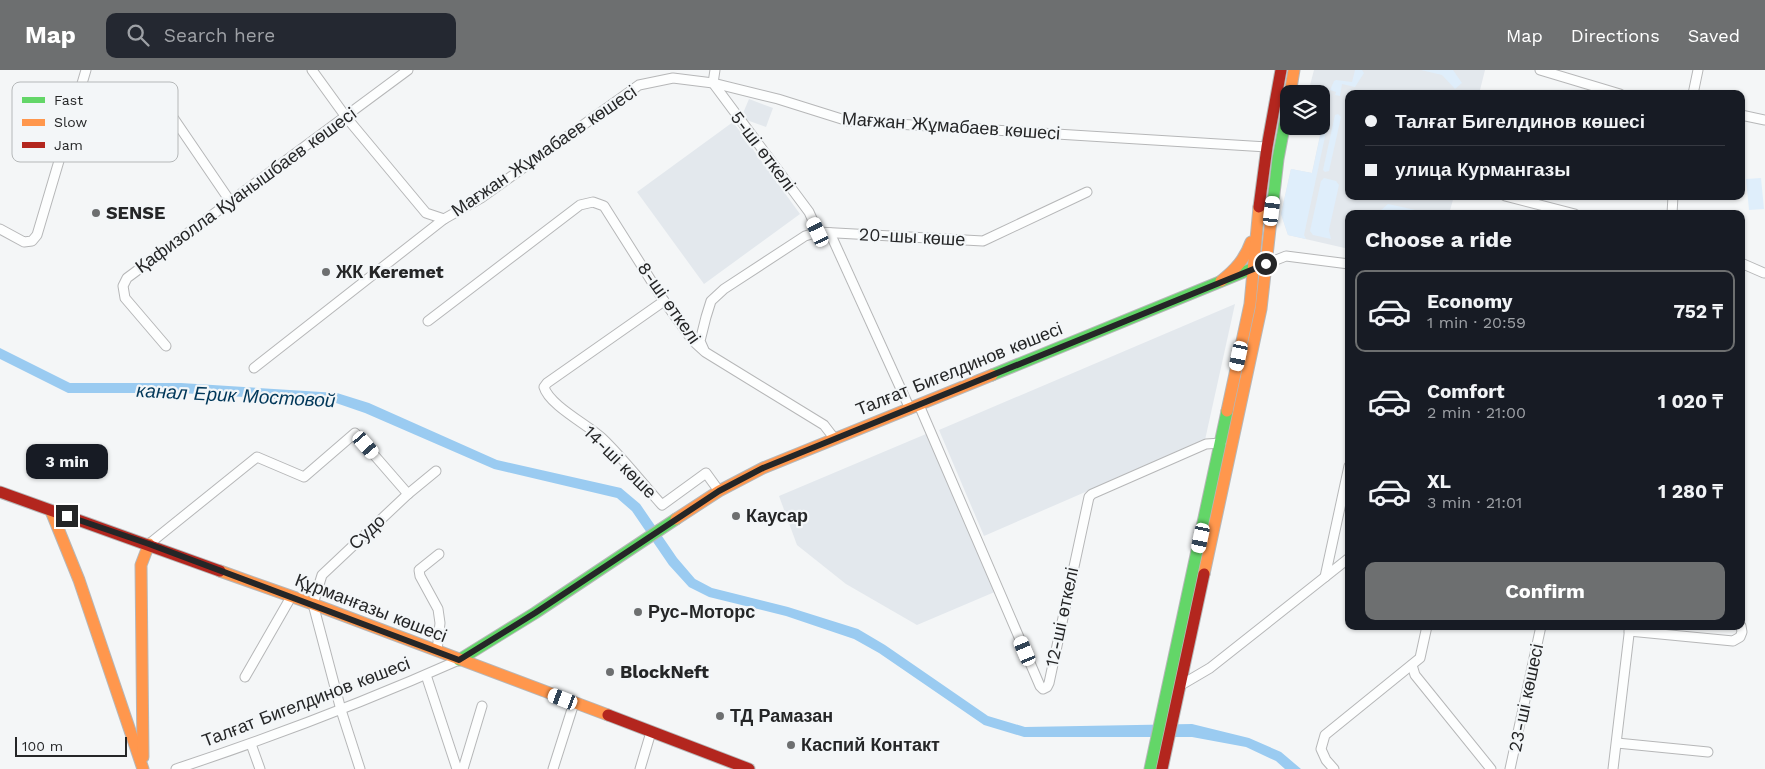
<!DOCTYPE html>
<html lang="en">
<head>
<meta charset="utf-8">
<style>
	:root { --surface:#171b24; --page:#242831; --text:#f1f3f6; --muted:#9ea1a6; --line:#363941; --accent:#6d6f70 }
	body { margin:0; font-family:"Work Sans",sans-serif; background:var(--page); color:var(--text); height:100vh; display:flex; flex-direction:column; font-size:19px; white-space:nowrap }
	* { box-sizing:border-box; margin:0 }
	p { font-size:16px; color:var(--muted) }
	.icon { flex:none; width:28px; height:28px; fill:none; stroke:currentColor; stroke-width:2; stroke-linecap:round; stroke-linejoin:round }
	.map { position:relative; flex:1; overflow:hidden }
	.side { position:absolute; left:1345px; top:140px; width:400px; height:420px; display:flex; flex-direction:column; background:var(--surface); border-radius:10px; box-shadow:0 1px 4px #0004 }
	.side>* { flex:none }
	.banner { position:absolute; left:1345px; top:20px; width:400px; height:110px; border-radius:10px; box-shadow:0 1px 4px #0004; display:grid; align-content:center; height:110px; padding:0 20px; background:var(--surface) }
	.buttons { position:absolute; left:1280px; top:15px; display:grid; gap:10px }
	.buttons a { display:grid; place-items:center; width:50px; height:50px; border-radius:10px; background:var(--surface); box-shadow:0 1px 4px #0004; font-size:25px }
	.scale { position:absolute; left:15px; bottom:12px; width:112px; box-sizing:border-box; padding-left:5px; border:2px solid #252627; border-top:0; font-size:14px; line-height:18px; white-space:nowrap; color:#252627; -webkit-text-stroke:4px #f3f6f8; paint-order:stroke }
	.end { position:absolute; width:22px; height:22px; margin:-11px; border:6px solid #252627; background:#fff; box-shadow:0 0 0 2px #fff }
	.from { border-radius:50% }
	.bubble { position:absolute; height:35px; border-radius:10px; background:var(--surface); box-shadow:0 1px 4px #0004; font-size:16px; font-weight:700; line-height:35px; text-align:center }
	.car { position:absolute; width:15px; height:30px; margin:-15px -8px; border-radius:6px; box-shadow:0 0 4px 1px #0007; background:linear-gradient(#fff 24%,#345 0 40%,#fff 0 76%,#345 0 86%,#fff 0) }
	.banner b { display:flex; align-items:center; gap:18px; height:48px; font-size:19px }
	.banner b+b { border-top:1px solid var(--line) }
	.banner i { width:12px; height:12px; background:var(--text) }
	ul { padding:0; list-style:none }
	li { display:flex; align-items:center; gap:15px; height:82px; margin:0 10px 8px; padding:0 10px; border:2px solid transparent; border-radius:10px }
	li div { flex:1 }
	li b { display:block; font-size:19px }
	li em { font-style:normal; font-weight:700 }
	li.active { border-color:var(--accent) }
	li>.icon { width:45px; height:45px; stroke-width:1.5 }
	h2 { padding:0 20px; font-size:22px; line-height:60px }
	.primary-button { display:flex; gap:10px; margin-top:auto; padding:10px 20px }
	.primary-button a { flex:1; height:58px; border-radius:10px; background:var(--accent); color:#fff; font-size:20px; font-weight:700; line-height:58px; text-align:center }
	header { display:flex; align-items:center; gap:30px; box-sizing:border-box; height:70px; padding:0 25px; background:var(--accent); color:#fff }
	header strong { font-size:24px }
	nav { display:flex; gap:28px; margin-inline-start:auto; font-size:18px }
	.search { width:350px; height:45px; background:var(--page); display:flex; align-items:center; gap:12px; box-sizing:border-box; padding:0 18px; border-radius:10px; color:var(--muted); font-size:19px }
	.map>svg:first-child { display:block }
	.built { fill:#e3e8ed }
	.green { fill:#dfeefb }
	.water { fill:#9acbf1 }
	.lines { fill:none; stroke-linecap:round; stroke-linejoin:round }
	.street-casing { stroke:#b6b7b8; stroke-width:11 }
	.fast-casing { stroke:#b6b7b8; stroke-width:13 }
	.slow-casing { stroke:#b6b7b8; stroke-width:13 }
	.jam-casing { stroke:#b6b7b8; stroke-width:13 }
	.street { stroke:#fdfefe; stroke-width:9 }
	.fast { stroke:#63d668; stroke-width:11 }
	.slow { stroke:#ff974d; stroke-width:11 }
	.jam { stroke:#b3261e; stroke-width:11 }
	.route { stroke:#252627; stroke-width:6 }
	.poi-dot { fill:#6d6f70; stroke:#f3f6f8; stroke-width:2 }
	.labels { text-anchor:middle; stroke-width:4.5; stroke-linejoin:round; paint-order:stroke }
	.street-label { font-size:18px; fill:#252627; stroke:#f3f6f8 }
	.poi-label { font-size:18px; font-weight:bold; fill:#252627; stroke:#f3f6f8; text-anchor:start }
	.water-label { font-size:19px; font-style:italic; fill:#003759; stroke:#f3f6f8 }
	.key { fill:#f3f6f8; stroke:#b5b8b9; stroke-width:1 }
	.key-label { font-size:14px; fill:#252627 }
</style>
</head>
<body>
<header>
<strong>Map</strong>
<div class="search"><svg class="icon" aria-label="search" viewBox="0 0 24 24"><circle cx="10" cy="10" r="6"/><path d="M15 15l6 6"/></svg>Search here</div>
<nav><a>Map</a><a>Directions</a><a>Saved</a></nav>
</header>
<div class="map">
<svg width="1765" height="699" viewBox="0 0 1765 699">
	<rect width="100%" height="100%" fill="#f4f6f7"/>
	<g class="built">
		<path d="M1314,0H1485L1479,24H1349V126H1454L1449,144H1349V179L1288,165L1281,144L1291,99L1312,103L1329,23L1309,19Z"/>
		<path d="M749,29L773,38L766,57L741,48Z"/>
		<path d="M733,52L800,144L704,214L637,122Z"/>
		<path d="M1235,234L1205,370L984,466L939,360Z"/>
		<path d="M926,364L997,521L917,555L846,514L797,475L779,426Z"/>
	</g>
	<g class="green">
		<path d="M1355,0H1362L1364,3L1355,17L1342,14L1340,26L1335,25L1336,22L1330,20L1334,11L1336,10L1352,12Z"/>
		<path d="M1421,0H1453L1462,13L1455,19L1442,5Z"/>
		<path d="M1326,39L1330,43L1304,165L1306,169L1288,165L1281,144L1291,99L1312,103Z"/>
		<path d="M1338,44L1341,47L1329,101L1325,102L1323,100L1335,45Z"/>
		<path d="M1324,108L1336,111L1339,115L1329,160L1331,169L1313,165L1310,161L1321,111Z"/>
		<path d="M1761,108L1764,139L1749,140L1746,109Z"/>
		<path d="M1388,134L1420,141L1423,144H1374L1375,140H1381Z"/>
	</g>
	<path class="water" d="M0,278L70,313H181L337,323L369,333L497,390L621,418L640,434L677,488L695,509L712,518L788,537L858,559L885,575L988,646L1025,657L1192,654L1249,668L1281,682L1301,699H1285L1276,691L1246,677L1192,667H1024L984,655L879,583L854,569L786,546L709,527L689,517L669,495L632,441L617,428L494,399L365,343L336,333L181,323H68L0,289Z"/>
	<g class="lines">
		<defs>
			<g id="street">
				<path d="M312,0L346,47L426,143L444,149"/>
				<path d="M715,0L713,13L809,142L818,162"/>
				<path d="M1540,0L1620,24"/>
				<path d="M82,16L170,43L230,131"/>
				<path d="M1693,24L1698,0"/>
				<path d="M1741,45L1765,50"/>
				<path d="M1505,126L1575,144"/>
				<path d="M1672,144L1673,126"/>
				<path d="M0,159L24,172L32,171L37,165L86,0"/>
				<path d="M830,163L910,339"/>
				<path d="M1741,193L1764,203"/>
				<path d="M1266,194L1286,186L1349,194"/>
				<path d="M664,231L547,313L544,317C549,335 588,355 602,368C623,388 642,413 662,435L706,403L719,421"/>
				<path d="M428,251L580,135L593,132L604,136L664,231L693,271L705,282L824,355L834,368"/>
				<path d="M166,276L125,228L123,216L127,208L408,0"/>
				<path d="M704,280L700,271L706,247L711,231L724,219L805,166L818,162L983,171L1087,122"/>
				<path d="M254,298L444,149L481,128L639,15L673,8L713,13L778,29L848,51L1267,77"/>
				<path d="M919,335L1040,616L1043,619L1047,617L1049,613L1089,427L1092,424L1206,374L1221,373"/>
				<path d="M149,474L257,387L304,407L355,363L408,424"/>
				<path d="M1325,507L1349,396"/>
				<path d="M1629,561L1733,571L1740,567L1742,562L1741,556"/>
				<path d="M437,581L440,553L438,539L420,506L419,500L439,484"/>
				<path d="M1412,595L1415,605L1491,699"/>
				<path d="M426,605L457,699"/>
				<path d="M245,607L291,527"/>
				<path d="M1181,615L1210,598L1349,488"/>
				<path d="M1617,673L1708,682"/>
				<path d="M251,674L260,699"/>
				<path d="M176,699C272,667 367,631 459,590"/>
				<path d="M360,699L341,640L313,534L322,505L408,424L436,401"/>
				<path d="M463,699L482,636"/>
				<path d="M553,699L574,633"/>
				<path d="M640,699L651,662"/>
				<path d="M1334,699L1326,690L1321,679L1325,665L1420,588L1427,556"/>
				<path d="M1510,699L1541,556"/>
				<path d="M1613,699L1630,556"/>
			</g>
			<g id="fast">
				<path d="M1272,141L1278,89L1289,31"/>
				<path d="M992,305L1261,195"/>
				<path d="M459,590L535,543L676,449"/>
				<path d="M1150,699L1227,341"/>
			</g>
			<g id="slow">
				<path d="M1290,24L1294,0"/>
				<path d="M1221,211C1235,200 1245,189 1251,172"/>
				<path d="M1227,341L1250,234L1259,137"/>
				<path d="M51,441L79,510L143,699"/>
				<path d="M676,449L719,421L763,398L992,305"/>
				<path d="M220,501L313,534L608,645"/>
				<path d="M1204,504L1261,239L1272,141"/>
				<path d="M143,687L141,495L149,474"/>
			</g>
			<g id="jam">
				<path d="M1259,137L1267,77L1281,0"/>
				<path d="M0,422L220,501"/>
				<path d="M608,645L749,699"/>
				<path d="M1162,699L1204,504"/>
			</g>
		</defs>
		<use href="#street" class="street-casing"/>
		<use href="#fast" class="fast-casing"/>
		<use href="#slow" class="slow-casing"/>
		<use href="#jam" class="jam-casing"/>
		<use href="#street" class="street"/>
		<use href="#fast" class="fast"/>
		<use href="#slow" class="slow"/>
		<use href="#jam" class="jam"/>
	</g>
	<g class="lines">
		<path class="route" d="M67,446L149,474L459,590L535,543L719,421L763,398L1266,194"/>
	</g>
	<g class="poi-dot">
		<circle cx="96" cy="143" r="5"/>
		<circle cx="326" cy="202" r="5"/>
		<circle cx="736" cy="446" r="5"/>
		<circle cx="638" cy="542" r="5"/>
		<circle cx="610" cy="602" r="5"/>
		<circle cx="720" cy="646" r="5"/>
		<circle cx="791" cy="675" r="5"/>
	</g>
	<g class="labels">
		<g class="street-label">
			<text transform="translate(951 56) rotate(4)" y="6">Мағжан Жұмабаев көшесі</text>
			<text transform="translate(544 81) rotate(-34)" y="6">Мағжан Жұмабаев көшесі</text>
			<text transform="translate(763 81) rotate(53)" y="6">5-ші өткелі</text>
			<text transform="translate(246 120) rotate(-36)" y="6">Қафизолла Қуанышбаев көшесi</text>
			<text transform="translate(912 167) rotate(3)" y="6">20-шы көше</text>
			<text transform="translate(669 233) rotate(55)" y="6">8-ші өткелі</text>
			<text transform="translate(959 299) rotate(-22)" y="6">Талғат Бигелдинов көшесі</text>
			<text transform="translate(620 392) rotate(45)" y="6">14-ші көше</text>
			<text transform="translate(367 462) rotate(-43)" y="6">Судо</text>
			<text transform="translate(371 538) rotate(21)" y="6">Құрманғазы көшесі</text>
			<text transform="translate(1062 547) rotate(-78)" y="6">12-ші өткелі</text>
			<text transform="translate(1526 628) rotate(-78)" y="6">23-ші көшесі</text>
			<text transform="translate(306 632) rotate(-21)" y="6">Талғат Бигелдинов көшесі</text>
		</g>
		<g class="poi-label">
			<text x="106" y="149">SENSE</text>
			<text x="336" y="208">ЖК Keremet</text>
			<text x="746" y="452">Каусар</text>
			<text x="648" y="548">Рус-Моторс</text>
			<text x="620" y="608">BlockNeft</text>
			<text x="730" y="652">ТД Рамазан</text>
			<text x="801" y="681">Каспий Контакт</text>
		</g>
		<g class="water-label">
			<text transform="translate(236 325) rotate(3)" y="7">канал Ерик Мостовой</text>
		</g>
	</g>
	<rect x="12" y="12" width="166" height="80" rx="8" class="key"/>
	<rect x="22" y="27" width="23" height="6" fill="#63d668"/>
	<rect x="22" y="49" width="23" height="7" fill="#ff974d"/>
	<rect x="22" y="72" width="23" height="6" fill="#b3261e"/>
	<g class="key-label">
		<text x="54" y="35">Fast</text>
		<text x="54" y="57">Slow</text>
		<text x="54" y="80">Jam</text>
	</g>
</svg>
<div class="buttons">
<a><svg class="icon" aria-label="layers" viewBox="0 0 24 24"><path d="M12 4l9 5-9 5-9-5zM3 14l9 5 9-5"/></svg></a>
</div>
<div class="scale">100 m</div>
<i class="end from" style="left:1266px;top:194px"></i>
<i class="end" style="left:67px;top:446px"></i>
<div class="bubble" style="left:26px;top:374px;width:82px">3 min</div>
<i class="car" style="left:1272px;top:141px;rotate:7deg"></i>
<i class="car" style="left:818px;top:162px;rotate:335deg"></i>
<i class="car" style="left:1239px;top:286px;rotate:192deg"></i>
<i class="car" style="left:366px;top:375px;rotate:139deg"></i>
<i class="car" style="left:1201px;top:468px;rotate:192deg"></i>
<i class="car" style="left:1025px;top:581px;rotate:337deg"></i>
<i class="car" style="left:563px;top:629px;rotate:291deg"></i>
<div class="banner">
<b><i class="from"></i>Талғат Бигелдинов көшесі</b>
<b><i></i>улица Курмангазы</b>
</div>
<section class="side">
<h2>Choose a ride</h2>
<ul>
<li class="active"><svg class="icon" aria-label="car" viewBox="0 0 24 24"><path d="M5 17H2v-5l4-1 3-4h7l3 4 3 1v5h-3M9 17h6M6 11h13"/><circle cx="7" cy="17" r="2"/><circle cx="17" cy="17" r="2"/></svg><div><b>Economy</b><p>1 min · 20:59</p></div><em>752 ₸</em></li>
<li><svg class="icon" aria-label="car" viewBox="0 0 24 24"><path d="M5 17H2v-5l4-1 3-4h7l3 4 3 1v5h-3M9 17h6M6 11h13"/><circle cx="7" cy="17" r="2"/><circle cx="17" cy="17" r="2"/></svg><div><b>Comfort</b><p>2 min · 21:00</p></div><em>1 020 ₸</em></li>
<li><svg class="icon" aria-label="car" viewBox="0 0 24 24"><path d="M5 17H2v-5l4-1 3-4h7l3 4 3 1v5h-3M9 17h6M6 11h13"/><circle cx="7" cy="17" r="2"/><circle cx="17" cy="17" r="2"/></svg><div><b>XL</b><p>3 min · 21:01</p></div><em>1 280 ₸</em></li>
</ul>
<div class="primary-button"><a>Confirm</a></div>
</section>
</div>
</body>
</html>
